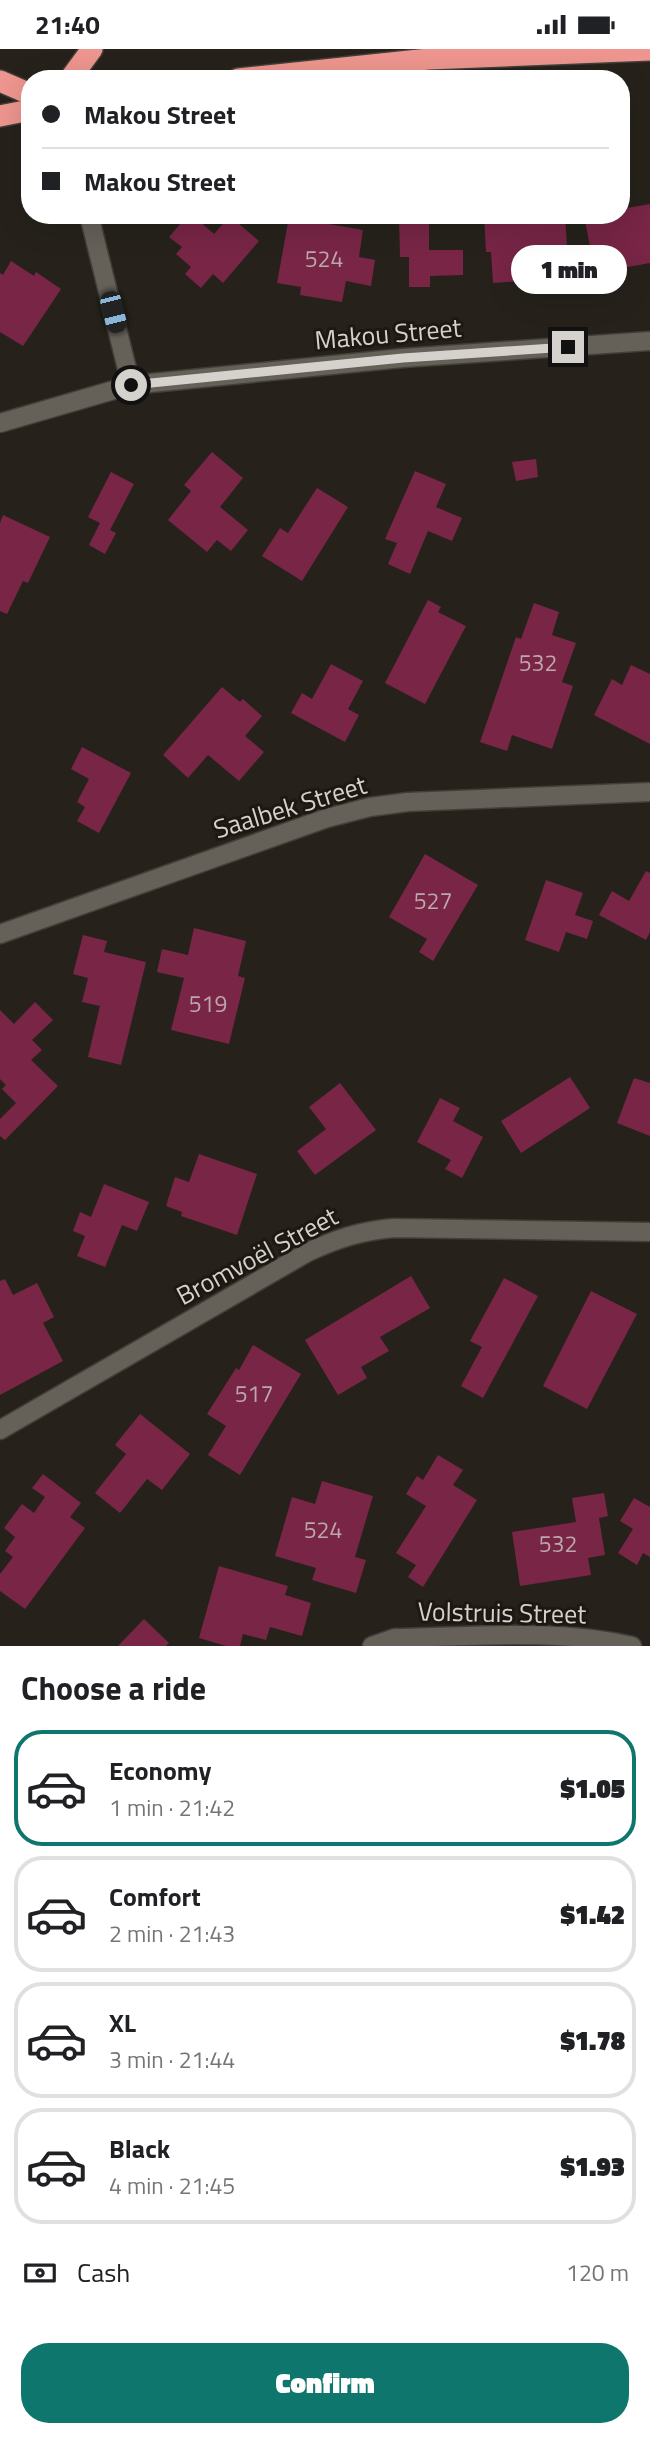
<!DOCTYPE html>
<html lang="en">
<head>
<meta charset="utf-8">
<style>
	:root { --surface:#fff; --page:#f2f2f2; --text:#202124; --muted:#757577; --line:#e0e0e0; --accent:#0f766e }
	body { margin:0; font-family:"Titillium Web",sans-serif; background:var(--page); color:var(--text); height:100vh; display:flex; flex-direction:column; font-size:26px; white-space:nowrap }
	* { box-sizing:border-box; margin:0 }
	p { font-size:23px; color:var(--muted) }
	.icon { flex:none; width:38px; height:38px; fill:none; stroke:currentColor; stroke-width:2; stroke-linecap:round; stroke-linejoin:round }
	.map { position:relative; height:1597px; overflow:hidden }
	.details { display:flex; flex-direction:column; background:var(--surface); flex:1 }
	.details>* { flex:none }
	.guide { position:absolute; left:21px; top:21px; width:609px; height:154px; border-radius:28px; box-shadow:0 7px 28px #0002; display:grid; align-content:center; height:154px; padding:0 21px; background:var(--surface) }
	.end { position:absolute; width:32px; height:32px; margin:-16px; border:9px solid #d5d2ce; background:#111; box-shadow:0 0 0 4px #111 }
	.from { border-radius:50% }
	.bubble { position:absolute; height:49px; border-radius:24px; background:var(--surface); box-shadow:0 7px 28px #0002; font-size:23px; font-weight:800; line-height:49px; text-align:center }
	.car { position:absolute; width:21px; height:42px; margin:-21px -10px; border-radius:9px; box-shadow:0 0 5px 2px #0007; background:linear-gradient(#222 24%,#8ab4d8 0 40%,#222 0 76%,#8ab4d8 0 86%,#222 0) }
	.guide b { display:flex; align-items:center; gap:24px; height:66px; font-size:26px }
	.guide b+b { border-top:2px solid var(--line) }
	.guide i { width:18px; height:18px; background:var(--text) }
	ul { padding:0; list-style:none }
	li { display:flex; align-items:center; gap:21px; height:116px; margin:0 14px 10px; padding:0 7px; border:4px solid var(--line); border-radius:28px }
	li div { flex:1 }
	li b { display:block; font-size:26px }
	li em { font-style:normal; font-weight:800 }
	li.on { border-color:var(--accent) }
	li>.icon { width:63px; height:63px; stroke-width:1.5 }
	h2 { padding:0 21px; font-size:32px; line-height:84px }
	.pay { display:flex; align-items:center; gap:18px; height:77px; padding:0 21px; font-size:26px }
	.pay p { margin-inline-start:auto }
	.action { display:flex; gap:14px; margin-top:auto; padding:14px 21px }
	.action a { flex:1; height:80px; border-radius:28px; background:var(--accent); color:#fff; font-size:28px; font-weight:800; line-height:80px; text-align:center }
	.status { display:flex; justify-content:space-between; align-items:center; height:49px; padding:0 35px; background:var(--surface); direction:ltr }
	.status svg { height:19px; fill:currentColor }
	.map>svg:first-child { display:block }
	.building { fill:#782546 }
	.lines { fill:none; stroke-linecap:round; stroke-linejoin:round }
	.street-casing { stroke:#423f3a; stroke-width:21 }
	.highway-casing { stroke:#423f3a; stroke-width:24 }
	.street { stroke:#656058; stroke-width:18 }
	.highway { stroke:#ed958e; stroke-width:21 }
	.route { stroke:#d5d2ce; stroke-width:9 }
	.labels { text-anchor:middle; stroke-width:6; stroke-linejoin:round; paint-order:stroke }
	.number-label { font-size:23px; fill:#bea7ac }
	.street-label { font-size:26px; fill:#d5d2ce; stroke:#1d1912 }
</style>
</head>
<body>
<div class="status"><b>21:40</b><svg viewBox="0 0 49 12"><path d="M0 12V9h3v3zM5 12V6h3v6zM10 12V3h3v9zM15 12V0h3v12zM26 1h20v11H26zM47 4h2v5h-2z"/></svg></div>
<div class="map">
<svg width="650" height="1597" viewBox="0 0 650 1597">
	<rect width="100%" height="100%" fill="#26221b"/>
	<g class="building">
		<path d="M650,155V214L595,224L584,166H621V160Z"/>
		<path d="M188,166H192L214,185L230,167L259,192L223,234L213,225L201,239L185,225L191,218L176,205L182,198L169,188Z"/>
		<path d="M484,166H565L567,198L532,201L534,231L493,234L491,203H486Z"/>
		<path d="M289,168L363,181L359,208L375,211L371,237L346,232L342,253L300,246L301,238L277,234Z"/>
		<path d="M399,168H429V201H463V226L430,227V238H409V208H400Z"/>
		<path d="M11,212L34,227L36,223L61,240L23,297L0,283V224L3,226Z"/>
		<path d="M212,403L243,429L220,458L248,481L231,502L217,491L207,503L168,471L191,442L184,436Z"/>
		<path d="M536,410L538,428L516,432L512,413Z"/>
		<path d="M415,422L446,435L436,458L462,469L452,492L428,482L410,525L388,515L397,494L385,490Z"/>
		<path d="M111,423L134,435L110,481L116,484L105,505L89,496L100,474L88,468Z"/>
		<path d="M317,439L348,458L302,532L262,507L280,479L288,484Z"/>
		<path d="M3,466L50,488L28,534L23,532L7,565L0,562V474Z"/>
		<path d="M428,551L441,558L438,563L466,577L425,655L385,634Z"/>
		<path d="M534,554L559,563L552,586L576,594L562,633L573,637L552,700L512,686L507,702L480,693L516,588L521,590Z"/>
		<path d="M331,615L363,632L348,660L359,666L345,693L291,664L302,644L312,650Z"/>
		<path d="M631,616L650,625V695L594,666L612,630L622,636Z"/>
		<path d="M222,638L240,653L243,650L262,667L245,687L264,703L239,732L208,706L188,729L163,706Z"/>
		<path d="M82,698L131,724L99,784L77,772L85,758L77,753L89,730L71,720Z"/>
		<path d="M425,805L478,836L433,912L419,903L427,890L389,868Z"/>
		<path d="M646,822L650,824V883L646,891L599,866L612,842L629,852Z"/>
		<path d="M546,831L583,844L575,866L593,872L587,890L566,883L559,903L525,891Z"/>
		<path d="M194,879L246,892L238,927L245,929L229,995L171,981L184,929L157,923L162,900L188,906Z"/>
		<path d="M83,886L107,892L104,903L146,913L121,1016L88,1008L100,957L82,953L88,929L73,925Z"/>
		<path d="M35,953L53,971L32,991L42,1001L31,1011L58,1037L5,1091L0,1087V1070L16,1054L2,1040L6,1036L0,1030V961L14,975Z"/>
		<path d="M570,1028L590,1059L521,1104L501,1072Z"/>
		<path d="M634,1029L650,1034V1087L617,1074Z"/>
		<path d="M340,1034L376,1081L315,1126L297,1102L326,1080L309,1058Z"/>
		<path d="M440,1049L460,1059L453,1072L483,1088L462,1129L445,1120L451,1111L417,1093Z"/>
		<path d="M199,1105L257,1125L237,1186L181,1167L182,1163L166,1157L175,1128L189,1133Z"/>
		<path d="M104,1135L149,1153L137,1182L122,1176L105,1218L77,1207L85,1187L73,1182L80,1163L91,1168Z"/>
		<path d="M411,1227L430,1259L380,1288L389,1302L361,1318L367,1329L338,1346L305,1291Z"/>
		<path d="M504,1229L538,1247L483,1349L461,1337L482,1298L470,1292Z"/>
		<path d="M5,1230L13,1246L37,1234L54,1268L43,1274L63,1312L0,1346V1232Z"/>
		<path d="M591,1242L637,1265L587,1360L543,1337Z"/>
		<path d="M253,1296L301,1325L240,1426L208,1406L226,1377L207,1365L236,1319L239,1321Z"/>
		<path d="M140,1365L190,1405L162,1441L147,1430L120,1464L95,1444L126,1405L115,1396Z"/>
		<path d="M438,1406L463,1421L453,1436L477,1451L423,1538L408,1528L416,1516L396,1504L426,1457L406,1445L417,1427L423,1431Z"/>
		<path d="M43,1425L81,1454L70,1468L85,1479L25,1560L0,1542V1525L13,1508L5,1502L15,1488L4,1479L22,1455L34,1464L45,1448L32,1439Z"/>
		<path d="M322,1432L373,1447L355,1508L366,1511L356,1544L312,1531L316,1519L275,1507L292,1448L315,1455Z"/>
		<path d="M604,1444L608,1467L599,1469L605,1506L588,1509L591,1526L520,1537L512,1483L576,1473L572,1449Z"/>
		<path d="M634,1449L650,1458V1508L643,1504L637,1516L618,1504L633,1480L620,1472Z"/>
		<path d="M219,1517L288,1537L285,1546L311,1554L302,1587L270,1578L266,1591L243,1585L240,1597H226L199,1589Z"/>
		<path d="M144,1570L169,1594L166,1597H118Z"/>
	</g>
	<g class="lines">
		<defs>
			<g id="street">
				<path d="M89,166L131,336"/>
				<path d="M0,374L131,336L403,309L650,292"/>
				<path d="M0,885L327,769L370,758L408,753L650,743"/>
				<path d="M0,1381L308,1203C339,1189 360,1182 394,1179L650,1183"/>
				<path d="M372,1597L395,1589C473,1588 555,1579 632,1597"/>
			</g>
			<g id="highway">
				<path d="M70,30L92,0"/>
				<path d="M238,30L428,10L650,1"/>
				<path d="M0,32L30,45"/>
				<path d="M0,67L30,61"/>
			</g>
		</defs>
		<use href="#street" class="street-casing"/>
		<use href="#highway" class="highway-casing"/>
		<use href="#street" class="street"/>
		<use href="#highway" class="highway"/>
	</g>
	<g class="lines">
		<path class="route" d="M131,336L403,309L568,298"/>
	</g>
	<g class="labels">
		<g class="number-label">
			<text x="324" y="218">524</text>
			<text x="538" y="622">532</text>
			<text x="433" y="860">527</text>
			<text x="208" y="963">519</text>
			<text x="254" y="1353">517</text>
			<text x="323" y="1489">524</text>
			<text x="558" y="1503">532</text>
		</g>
		<g class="street-label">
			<text transform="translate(388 285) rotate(-5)" y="9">Makou Street</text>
			<text transform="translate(290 758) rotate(-17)" y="9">Saalbek Street</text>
			<text transform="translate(257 1207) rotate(-28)" y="9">Bromvoël Street</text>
			<text transform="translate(502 1564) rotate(1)" y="9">Volstruis Street</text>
		</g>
	</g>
</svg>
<i class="end from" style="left:131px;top:336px"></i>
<i class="end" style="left:568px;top:298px"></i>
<div class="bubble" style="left:511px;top:196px;width:116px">1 min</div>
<i class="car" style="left:113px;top:263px;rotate:166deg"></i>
<div class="guide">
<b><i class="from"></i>Makou Street</b>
<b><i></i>Makou Street</b>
</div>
</div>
<section class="details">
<h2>Choose a ride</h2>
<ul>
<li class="on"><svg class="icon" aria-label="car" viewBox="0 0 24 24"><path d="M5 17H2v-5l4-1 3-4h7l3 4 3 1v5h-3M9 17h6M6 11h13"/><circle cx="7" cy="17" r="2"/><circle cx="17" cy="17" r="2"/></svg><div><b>Economy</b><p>1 min · 21:42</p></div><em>$1.05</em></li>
<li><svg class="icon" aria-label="car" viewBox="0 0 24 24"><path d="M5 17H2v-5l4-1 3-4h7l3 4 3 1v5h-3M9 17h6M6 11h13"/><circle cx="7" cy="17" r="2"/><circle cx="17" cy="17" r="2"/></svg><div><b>Comfort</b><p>2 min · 21:43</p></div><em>$1.42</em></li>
<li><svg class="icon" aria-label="car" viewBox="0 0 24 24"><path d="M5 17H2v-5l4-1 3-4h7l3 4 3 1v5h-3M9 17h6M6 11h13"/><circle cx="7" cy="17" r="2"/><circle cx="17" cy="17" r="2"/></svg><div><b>XL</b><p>3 min · 21:44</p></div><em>$1.78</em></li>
<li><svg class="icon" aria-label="car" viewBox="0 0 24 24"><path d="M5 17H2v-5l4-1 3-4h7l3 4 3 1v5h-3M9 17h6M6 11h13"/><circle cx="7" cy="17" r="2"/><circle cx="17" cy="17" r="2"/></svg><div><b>Black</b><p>4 min · 21:45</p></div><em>$1.93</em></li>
</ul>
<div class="pay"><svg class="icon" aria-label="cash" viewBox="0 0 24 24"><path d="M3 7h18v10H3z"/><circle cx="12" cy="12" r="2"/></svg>Cash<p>120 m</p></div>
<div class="action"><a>Confirm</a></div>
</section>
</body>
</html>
